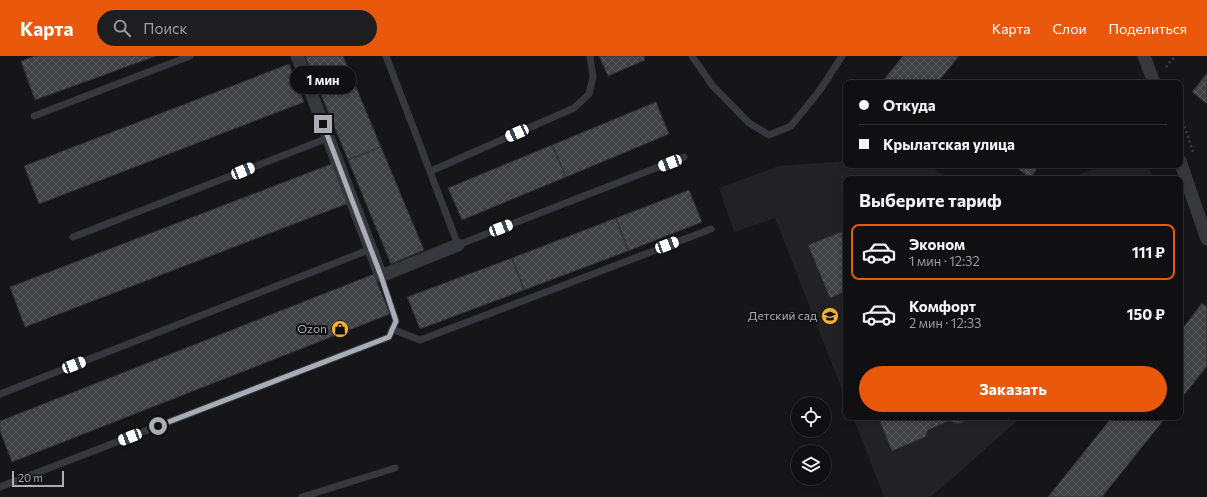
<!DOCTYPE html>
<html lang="ru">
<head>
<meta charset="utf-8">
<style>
	:root { --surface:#101012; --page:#1e1e20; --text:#f1f3f6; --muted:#9c9d9f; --line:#303032; --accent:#ea580c }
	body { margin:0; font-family:Commissioner,sans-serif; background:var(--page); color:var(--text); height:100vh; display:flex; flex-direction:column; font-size:15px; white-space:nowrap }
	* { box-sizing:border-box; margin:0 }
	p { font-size:13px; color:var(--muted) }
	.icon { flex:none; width:22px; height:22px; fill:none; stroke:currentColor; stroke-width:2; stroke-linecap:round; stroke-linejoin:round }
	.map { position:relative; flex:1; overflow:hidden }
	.panel { position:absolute; left:843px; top:120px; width:340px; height:244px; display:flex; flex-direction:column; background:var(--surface); border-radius:8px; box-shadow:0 2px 6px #0003,0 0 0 1px var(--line) }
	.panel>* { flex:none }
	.hud { position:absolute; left:843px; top:24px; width:340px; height:88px; border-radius:8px; box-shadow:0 2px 6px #0003,0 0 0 1px var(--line); display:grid; align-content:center; height:88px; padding:0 16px; background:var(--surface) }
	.fabs { position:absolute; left:791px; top:341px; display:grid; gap:8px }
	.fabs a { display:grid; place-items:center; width:40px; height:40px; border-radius:50%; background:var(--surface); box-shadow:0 2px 6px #0003,0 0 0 1px var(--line); font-size:20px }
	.scale { position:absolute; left:12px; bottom:10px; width:52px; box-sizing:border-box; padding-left:4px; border:2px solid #a8adb8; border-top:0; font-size:11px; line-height:14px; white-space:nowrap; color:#a8adb8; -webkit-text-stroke:3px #111113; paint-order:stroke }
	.end { position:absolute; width:18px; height:18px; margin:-9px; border:5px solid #a8adb8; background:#111; box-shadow:0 0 0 2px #111 }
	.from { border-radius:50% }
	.bubble { position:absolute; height:28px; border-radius:14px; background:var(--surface); box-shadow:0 2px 6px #0003,0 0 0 1px var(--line); font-size:13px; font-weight:700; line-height:28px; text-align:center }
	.car { position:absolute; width:12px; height:24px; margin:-12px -6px; border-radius:5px; box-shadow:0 0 3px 1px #0007; background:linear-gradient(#fff 24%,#345 0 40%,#fff 0 76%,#345 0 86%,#fff 0) }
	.hud b { display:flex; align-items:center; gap:14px; height:38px; font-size:15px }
	.hud b+b { border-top:1px solid var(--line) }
	.hud i { width:10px; height:10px; background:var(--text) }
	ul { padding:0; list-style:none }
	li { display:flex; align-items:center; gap:12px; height:56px; margin:0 8px 6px; padding:0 8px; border:2px solid transparent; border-radius:8px }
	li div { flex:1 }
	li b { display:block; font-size:15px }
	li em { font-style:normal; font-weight:700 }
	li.on { border-color:var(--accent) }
	li>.icon { width:36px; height:36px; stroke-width:1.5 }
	h2 { padding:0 16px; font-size:18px; line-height:48px }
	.button { display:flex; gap:8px; margin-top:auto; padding:8px 16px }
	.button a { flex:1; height:46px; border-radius:24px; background:var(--accent); color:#fff; font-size:16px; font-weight:700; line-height:46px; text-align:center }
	header { display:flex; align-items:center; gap:24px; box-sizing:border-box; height:56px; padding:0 20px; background:var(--accent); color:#fff }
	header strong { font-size:19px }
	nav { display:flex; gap:22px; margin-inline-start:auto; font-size:14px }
	.search { width:280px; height:36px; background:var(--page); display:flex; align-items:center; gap:10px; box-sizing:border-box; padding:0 14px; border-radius:22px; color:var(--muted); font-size:15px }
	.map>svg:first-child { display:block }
	.built { fill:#222225 }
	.building { fill:url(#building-cross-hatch); stroke:#303034 }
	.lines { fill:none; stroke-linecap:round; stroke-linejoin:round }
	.path { stroke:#3d3f44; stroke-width:2.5; stroke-dasharray:2 3; stroke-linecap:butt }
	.lane { stroke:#37383d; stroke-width:7 }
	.street { stroke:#37383d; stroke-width:13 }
	.route { stroke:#a8adb8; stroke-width:5 }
	.labels { text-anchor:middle; stroke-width:4; stroke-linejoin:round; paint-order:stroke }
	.poi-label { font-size:12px; fill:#a8adb8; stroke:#111113; text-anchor:end }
</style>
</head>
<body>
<header>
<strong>Карта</strong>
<div class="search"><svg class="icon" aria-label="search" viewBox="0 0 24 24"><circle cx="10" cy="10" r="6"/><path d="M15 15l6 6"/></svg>Поиск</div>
<nav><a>Карта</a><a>Слои</a><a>Поделиться</a></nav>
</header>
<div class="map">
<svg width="1207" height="441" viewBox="0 0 1207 441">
	<defs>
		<pattern id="building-cross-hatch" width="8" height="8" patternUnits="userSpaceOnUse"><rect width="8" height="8" fill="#404145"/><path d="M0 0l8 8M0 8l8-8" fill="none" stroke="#595a5e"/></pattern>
	</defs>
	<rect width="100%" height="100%" fill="#161618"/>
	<g class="built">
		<path d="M846,105V109H929L948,123H846V344L775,162L734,176L719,132L779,110Z"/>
		<path d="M1102,109H1148L1153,123H1069Z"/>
		<path d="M853,361H1021L945,429L930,441H884Z"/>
	</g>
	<g class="building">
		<path d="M35,0H156L35,44L21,5Z"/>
		<path d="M305,0H343L381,91L348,104Z"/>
		<path d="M599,0H644L645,4L608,20Z"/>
		<path d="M903,0H959L937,27H881Z"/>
		<path d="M289,8L304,46L39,148L24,110Z"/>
		<path d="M1207,17V48L1192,36Z"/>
		<path d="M656,46L669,78L566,121L552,89Z"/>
		<path d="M552,89L566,121L462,164L448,132Z"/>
		<path d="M381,91L424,194L391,208L348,104Z"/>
		<path d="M334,107L349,147L25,271L10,231Z"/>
		<path d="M1013,109H1040L1030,122Z"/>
		<path d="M689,134L702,166L628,195L616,162Z"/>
		<path d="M616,162L628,195L524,234L512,202Z"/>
		<path d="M841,176L846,178V235L830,242L808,189Z"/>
		<path d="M512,202L524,234L420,273L407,241Z"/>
		<path d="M374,218L390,258L12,406L0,375V365Z"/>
		<path d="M1202,247L1207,251V310L1180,344V276Z"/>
		<path d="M878,361H975L958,368L949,365L928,374L925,381L892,395Z"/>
		<path d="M1112,361H1166L1102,441H1048Z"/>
	</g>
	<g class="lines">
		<g class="path">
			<path d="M1166,11L1175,0"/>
			<path d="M1180,56L1193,96"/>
		</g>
		<g class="lane">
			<path d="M386,0L458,189L684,101"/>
			<path d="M692,0L712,29L749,67L769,79L791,70L820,34L842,0"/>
			<path d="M34,60L190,0"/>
			<path d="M431,115L574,52L589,38L593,21L590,0"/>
			<path d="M73,181L328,82"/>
			<path d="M392,273L420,284L711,173"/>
			<path d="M0,338L371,193"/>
			<path d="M0,431L389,281L396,265L381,220"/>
			<path d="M302,441L395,412"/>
		</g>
		<g class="street">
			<path d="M297,0L381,220L458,189"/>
			<path d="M1144,0L1154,27"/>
			<path d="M1180,105L1207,183"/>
		</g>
	</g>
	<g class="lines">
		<path class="route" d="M158,370L389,281L396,265L381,220L323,68"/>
	</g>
	<defs>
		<symbol id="school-disc" viewBox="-11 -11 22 22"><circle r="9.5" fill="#f2b134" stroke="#111113"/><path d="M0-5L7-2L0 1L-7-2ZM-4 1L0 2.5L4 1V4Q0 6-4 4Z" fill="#111"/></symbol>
		<symbol id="shop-disc" viewBox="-11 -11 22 22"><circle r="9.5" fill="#f2b134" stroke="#111113"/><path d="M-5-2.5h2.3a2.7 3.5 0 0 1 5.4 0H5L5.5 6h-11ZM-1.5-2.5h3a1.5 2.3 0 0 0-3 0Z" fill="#111"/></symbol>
	</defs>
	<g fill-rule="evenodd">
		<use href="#school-disc" x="820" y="250" width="20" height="20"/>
		<use href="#shop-disc" x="330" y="263" width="20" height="20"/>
	</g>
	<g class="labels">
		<g class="poi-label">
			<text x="817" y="264">Детский сад</text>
			<text x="327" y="277">Ozon</text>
		</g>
	</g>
</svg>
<div class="fabs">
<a><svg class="icon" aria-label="locate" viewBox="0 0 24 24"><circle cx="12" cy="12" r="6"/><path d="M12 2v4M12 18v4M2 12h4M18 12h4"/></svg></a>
<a><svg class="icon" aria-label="layers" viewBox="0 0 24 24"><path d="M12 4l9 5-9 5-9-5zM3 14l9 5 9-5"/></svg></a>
</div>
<div class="scale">20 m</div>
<i class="end from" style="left:158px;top:370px"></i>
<i class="end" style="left:323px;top:68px"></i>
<div class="bubble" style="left:290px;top:10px;width:66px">1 мин</div>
<i class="car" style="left:517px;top:77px;rotate:246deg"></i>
<i class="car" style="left:670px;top:107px;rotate:249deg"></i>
<i class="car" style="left:243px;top:115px;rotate:68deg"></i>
<i class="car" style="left:501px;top:172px;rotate:69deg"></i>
<i class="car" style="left:667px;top:189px;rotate:69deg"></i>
<i class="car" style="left:74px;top:309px;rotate:69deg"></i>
<i class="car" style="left:130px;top:381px;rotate:249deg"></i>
<div class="hud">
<b><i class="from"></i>Откуда</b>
<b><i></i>Крылатская улица</b>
</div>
<section class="panel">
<h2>Выберите тариф</h2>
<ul>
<li class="on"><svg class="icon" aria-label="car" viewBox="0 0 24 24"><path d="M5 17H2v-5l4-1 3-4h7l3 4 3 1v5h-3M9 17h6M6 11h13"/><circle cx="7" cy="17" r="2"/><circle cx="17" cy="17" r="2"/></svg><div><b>Эконом</b><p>1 мин · 12:32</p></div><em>111 ₽</em></li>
<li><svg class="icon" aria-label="car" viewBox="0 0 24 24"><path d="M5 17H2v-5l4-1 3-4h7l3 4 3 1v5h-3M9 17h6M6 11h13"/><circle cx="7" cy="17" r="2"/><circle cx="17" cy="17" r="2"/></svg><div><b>Комфорт</b><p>2 мин · 12:33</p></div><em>150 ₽</em></li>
</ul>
<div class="button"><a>Заказать</a></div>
</section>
</div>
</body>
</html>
